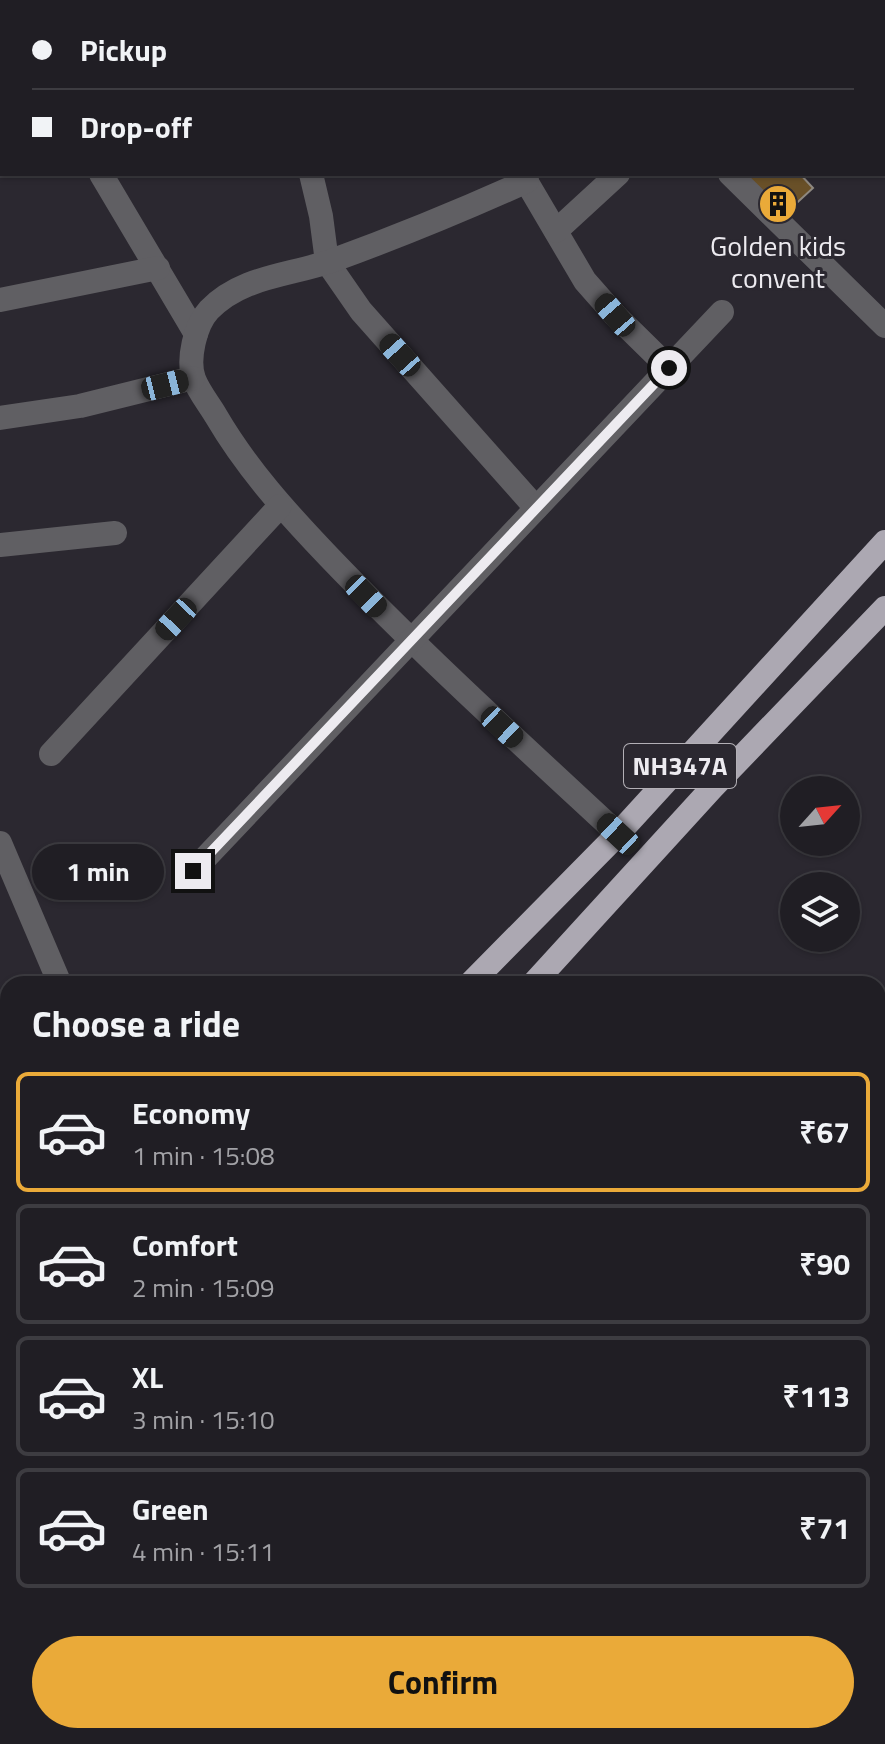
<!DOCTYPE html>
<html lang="en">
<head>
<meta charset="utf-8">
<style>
	:root { --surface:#201e24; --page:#2d2b31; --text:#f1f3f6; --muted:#a2a2a6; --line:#3d3c41; --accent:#eaaa39 }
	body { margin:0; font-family:"Titillium Web",sans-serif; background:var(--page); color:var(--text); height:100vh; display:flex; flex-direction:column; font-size:30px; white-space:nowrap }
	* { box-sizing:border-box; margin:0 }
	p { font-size:26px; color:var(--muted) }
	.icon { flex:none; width:44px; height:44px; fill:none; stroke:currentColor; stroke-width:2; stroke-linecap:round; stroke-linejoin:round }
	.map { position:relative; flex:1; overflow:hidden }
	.drawer { position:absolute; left:0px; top:976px; width:886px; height:768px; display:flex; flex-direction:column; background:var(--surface); border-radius:24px 24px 0 0; box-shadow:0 2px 6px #0004,0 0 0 2px var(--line) }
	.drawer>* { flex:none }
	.banner { position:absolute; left:0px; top:0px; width:886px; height:176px; box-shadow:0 2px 6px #0004,0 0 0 2px var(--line); display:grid; align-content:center; height:176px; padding:0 32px; background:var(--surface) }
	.needle { width:52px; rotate:63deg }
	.controls { position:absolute; left:780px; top:776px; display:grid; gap:16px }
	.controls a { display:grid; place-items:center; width:80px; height:80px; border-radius:50%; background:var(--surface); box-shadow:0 2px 6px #0004,0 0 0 2px var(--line); font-size:40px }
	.end { position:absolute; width:36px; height:36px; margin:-18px; border:10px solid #edebf0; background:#111; box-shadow:0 0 0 4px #111 }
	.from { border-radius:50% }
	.bubble { position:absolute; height:56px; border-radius:28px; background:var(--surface); box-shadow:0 2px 6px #0004,0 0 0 2px var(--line); font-size:26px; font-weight:700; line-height:56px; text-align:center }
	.car { position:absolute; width:24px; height:48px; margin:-24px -12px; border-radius:10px; box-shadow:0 0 6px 2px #0007; background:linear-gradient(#222 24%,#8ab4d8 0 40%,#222 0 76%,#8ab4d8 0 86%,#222 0) }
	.banner b { display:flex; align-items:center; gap:28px; height:76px; font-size:30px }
	.banner b+b { border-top:2px solid var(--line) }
	.banner i { width:20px; height:20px; background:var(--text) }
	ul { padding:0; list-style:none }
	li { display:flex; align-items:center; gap:24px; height:120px; margin:0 16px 12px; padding:0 16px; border:4px solid var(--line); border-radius:12px }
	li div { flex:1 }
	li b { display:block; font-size:30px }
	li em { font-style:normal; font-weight:700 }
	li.current { border-color:var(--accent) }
	li>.icon { width:72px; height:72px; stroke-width:1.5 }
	h2 { padding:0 32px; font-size:36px; line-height:96px }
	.action { display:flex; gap:16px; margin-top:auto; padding:16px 32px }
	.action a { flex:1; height:92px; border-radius:48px; background:var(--accent); color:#111; font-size:32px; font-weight:700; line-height:92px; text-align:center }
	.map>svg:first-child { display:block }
	.building { fill:#695028; stroke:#8e8880; stroke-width:2 }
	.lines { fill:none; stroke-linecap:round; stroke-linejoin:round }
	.minor { stroke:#605f63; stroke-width:24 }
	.highway { stroke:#aca8b2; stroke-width:24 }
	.route { stroke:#edebf0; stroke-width:10 }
	.labels { text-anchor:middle; stroke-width:6; stroke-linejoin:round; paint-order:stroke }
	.shield { fill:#2b2830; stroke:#b3b0b6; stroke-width:2 }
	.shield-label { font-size:26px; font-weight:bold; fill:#edebf0 }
	.poi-label { font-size:28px; fill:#edebf0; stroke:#2b2830 }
</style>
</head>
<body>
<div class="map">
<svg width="885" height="1744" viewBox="0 0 885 1744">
	<rect width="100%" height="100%" fill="#2b2830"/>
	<path class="building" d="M730,174H800L813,188L777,221Z"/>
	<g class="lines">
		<g class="minor">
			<path d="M179,0L181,2"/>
			<path d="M397,0L399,2"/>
			<path d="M595,0L596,2"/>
			<path d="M778,0L780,2"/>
			<path d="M74,2V0"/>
			<path d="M152,2L155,0"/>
			<path d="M838,2L840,0"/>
			<path d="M884,67L885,68"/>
			<path d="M0,136H2"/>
			<path d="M101,174L196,334"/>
			<path d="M311,174L321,216L327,262L361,311L536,508"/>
			<path d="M522,174L585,281L615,315L669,368"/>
			<path d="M730,174L885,326"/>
			<path d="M527,181C463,210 397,237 331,261C288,276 242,276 209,310C195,325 187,360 194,379C199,392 209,404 216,416C247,469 287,513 329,557C422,654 520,743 618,834"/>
			<path d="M556,231L618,174"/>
			<path d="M0,300L158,268"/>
			<path d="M0,418L80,406L193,378"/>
			<path d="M0,545L115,533"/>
			<path d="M51,754L280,506"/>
			<path d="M0,843L60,984"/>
			<path d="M193,871L722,312"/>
			<path d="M0,1719L8,1716"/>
			<path d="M201,1736L204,1744"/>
			<path d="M545,1736L547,1744"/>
			<path d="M874,1736L879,1744"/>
		</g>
		<g class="highway">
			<path d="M470,984L618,834L885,542"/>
			<path d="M533,984L713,787L885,608"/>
			<path d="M0,1441L8,1434"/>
		</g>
	</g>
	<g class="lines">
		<path class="route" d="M193,871L669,368"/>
	</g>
	<defs>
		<symbol id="building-disc" viewBox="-11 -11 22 22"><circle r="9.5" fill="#eaaa39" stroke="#2b2830"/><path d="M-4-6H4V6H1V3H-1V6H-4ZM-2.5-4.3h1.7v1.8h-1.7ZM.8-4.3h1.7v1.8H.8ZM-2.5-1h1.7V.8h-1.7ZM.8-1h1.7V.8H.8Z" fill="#111"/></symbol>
	</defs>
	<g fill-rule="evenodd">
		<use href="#building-disc" x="756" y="182" width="44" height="44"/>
	</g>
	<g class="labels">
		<rect class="shield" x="624" y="744" width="112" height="44" rx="6"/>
		<g class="shield-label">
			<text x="680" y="775">NH347A</text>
		</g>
		<g class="poi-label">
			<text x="778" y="256">Golden kids<tspan x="778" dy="32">convent</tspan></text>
		</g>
	</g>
</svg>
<div class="controls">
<a><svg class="needle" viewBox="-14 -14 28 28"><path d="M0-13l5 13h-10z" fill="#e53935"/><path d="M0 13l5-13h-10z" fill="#a2a2a6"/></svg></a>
<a><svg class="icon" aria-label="layers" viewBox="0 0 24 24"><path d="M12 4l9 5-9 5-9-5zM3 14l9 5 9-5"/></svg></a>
</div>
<i class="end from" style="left:669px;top:368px"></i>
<i class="end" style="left:193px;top:871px"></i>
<div class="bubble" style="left:32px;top:844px;width:132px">1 min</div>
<i class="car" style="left:615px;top:315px;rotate:319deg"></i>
<i class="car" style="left:400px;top:355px;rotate:318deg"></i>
<i class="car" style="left:165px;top:385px;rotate:76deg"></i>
<i class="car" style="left:366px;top:596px;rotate:136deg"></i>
<i class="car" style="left:176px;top:619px;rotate:223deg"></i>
<i class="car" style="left:502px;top:727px;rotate:133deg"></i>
<i class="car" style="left:618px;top:834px;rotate:313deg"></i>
<div class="banner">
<b><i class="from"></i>Pickup</b>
<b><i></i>Drop-off</b>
</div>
<section class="drawer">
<h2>Choose a ride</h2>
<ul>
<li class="current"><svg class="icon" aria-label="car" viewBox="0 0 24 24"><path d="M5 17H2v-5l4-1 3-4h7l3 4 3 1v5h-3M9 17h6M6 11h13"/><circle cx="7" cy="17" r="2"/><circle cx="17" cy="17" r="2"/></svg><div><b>Economy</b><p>1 min · 15:08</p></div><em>₹67</em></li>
<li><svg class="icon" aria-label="car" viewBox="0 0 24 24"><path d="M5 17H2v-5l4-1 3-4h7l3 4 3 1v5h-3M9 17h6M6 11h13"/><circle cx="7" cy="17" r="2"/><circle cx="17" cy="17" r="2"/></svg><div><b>Comfort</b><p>2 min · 15:09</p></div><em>₹90</em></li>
<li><svg class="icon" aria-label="car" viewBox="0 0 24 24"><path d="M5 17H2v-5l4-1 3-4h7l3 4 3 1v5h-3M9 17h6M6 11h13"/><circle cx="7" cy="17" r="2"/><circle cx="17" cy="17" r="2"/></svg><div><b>XL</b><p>3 min · 15:10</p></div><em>₹113</em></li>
<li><svg class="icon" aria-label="car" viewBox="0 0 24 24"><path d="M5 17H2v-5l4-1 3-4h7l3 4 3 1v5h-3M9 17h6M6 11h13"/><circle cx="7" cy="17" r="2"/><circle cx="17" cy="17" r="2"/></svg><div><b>Green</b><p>4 min · 15:11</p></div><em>₹71</em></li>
</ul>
<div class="action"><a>Confirm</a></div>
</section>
</div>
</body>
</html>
